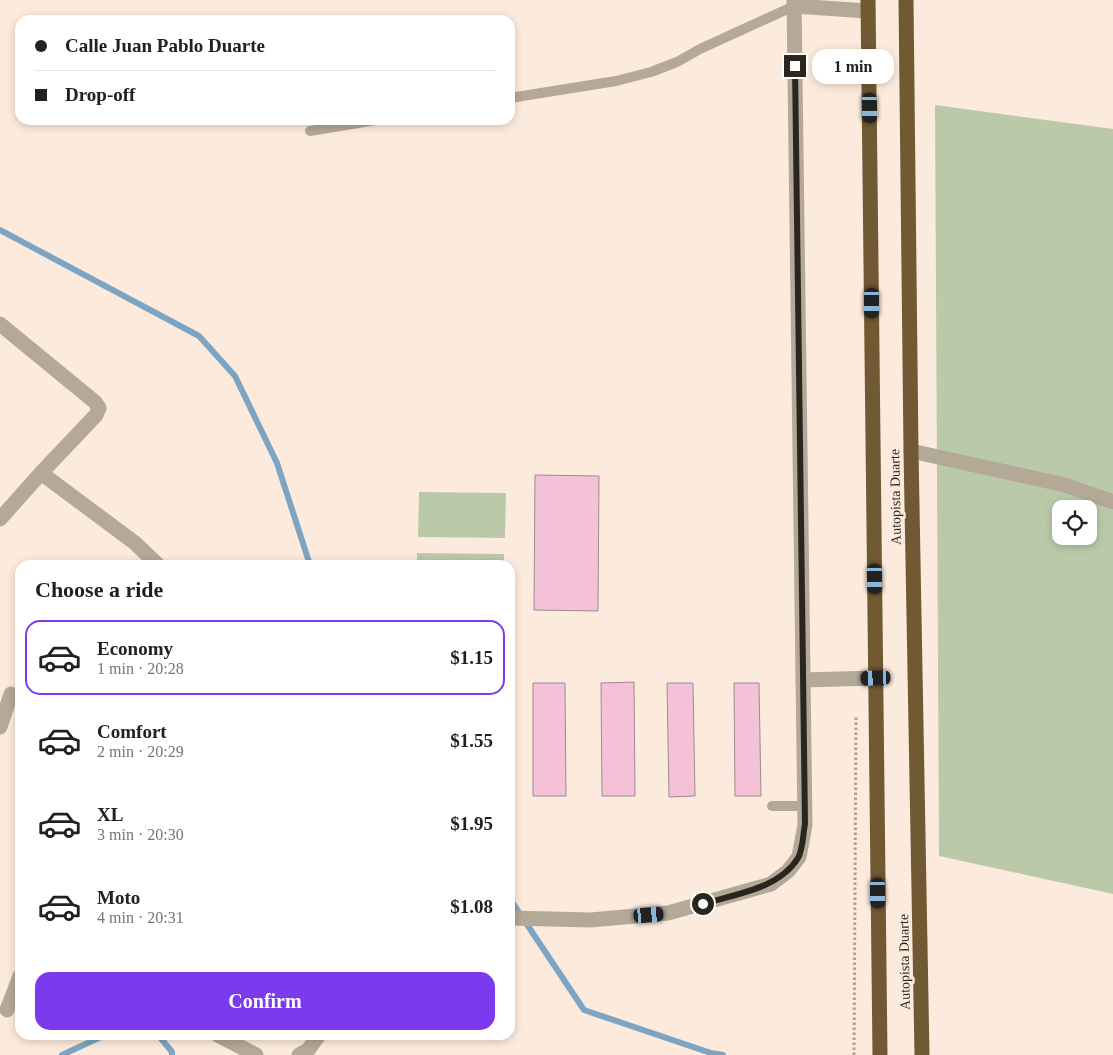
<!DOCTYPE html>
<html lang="en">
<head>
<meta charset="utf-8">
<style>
	:root { --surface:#fff; --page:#f6f6f6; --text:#202124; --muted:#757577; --line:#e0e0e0; --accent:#7c3aed }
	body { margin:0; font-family:"Times New Roman",serif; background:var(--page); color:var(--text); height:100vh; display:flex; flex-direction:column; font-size:19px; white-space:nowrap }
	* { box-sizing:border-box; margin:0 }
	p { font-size:16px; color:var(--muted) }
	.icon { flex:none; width:28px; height:28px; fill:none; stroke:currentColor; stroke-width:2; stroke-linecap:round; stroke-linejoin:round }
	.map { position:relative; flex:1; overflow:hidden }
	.sheet { position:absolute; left:15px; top:560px; width:500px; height:480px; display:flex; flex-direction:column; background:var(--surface); border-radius:15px; box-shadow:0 2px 8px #0003 }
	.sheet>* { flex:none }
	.top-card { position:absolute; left:15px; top:15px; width:500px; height:110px; border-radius:15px; box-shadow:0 2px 8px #0003; display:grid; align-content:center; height:110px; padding:0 20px; background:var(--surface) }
	.buttons { position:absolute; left:1052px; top:500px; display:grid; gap:10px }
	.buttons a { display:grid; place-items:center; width:45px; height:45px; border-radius:10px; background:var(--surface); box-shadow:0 2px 8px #0003; font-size:25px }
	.end { position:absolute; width:22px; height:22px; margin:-11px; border:6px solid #2b251f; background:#fff; box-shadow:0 0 0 2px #fff }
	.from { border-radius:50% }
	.bubble { position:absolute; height:35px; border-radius:15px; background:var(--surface); box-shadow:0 2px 8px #0003; font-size:16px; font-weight:800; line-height:35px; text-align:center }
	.car { position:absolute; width:15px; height:30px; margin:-15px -8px; border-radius:6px; box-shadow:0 0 4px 1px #0007; background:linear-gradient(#222 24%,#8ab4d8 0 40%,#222 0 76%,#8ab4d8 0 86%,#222 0) }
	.top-card b { display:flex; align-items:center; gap:18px; height:48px; font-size:19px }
	.top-card b+b { border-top:1px solid var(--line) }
	.top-card i { width:12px; height:12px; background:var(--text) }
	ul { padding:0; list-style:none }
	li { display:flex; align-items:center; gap:15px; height:75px; margin:0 10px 8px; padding:0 10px; border:2px solid transparent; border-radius:15px }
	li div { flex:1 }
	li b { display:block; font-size:19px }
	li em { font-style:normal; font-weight:800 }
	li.current { border-color:var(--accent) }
	li>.icon { width:45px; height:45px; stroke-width:1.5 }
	h2 { padding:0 20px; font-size:22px; line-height:60px }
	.button { display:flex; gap:10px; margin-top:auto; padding:10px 20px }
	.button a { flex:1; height:58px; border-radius:15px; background:var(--accent); color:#fff; font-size:20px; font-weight:800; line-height:58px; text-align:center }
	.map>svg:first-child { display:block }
	.green { fill:#bacaa9; fill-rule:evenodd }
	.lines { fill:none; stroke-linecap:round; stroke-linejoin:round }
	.stream { stroke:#7da5c3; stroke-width:6 }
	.building { fill:#f3c2d7; stroke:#9d8992 }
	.path { stroke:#ada095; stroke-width:3; stroke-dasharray:2.5 2.5; stroke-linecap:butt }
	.service { stroke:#b4a897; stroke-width:10 }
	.minor { stroke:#b4a897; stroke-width:15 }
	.motorway { stroke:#715934; stroke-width:15 }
	.route { stroke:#2b251f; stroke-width:6 }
	.labels { text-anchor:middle; stroke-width:5; stroke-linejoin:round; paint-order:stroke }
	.street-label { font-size:14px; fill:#2b251f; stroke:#fcebdd }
</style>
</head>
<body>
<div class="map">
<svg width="1113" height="1055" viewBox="0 0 1113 1055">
	<rect width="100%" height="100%" fill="#fcebdd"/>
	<g class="green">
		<path d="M935,105L1113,129V894L939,856ZM1061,509H1089V536H1061Z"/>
		<path d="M419,492L506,493L505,538L418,537Z"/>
		<path d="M417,553L504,554V565H417Z"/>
	</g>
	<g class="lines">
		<g class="stream">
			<path d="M0,230L199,336L235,376L277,463L310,565"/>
			<path d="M510,899L584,1010L711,1053L723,1055"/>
			<path d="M152,1035L159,1036L172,1052V1055"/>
			<path d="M62,1055L105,1035"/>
		</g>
	</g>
	<g class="building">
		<path d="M535,475L599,476L598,611L534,610Z"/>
		<path d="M634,682L635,796H602L601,683Z"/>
		<path d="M533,683H565L566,796H533Z"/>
		<path d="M667,683H693L695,796L669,797Z"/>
		<path d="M734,683H759L761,796H735Z"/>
	</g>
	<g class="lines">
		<path class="path" d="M854,1055L856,716"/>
		<g class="service">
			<path d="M510,98L616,81L651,72L677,62L700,49L794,6"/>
			<path d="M310,131L376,120"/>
			<path d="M772,806H805"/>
		</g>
		<g class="minor">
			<path d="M794,6L868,11"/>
			<path d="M0,324L95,402L99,408L96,415L41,473L0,519"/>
			<path d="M911,451L1065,485L1113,502"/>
			<path d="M41,473L135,543L158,565"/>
			<path d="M803,680L876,678"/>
			<path d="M0,727L11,694"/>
			<path d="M510,918L591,920L668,913L771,884L788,871L799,857L805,825L794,0"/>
			<path d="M7,1010L20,976"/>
			<path d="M218,1035L256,1055"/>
			<path d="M299,1055L308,1050L319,1035"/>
		</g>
		<g class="motorway">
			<path d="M868,0L880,1055"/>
			<path d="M906,0L911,451L922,1055"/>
		</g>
	</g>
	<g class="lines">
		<path class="route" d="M703,904C735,894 779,889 798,858C803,850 803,834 805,824L795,66"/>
	</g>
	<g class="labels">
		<g class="street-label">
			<text transform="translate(895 497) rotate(-91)" y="5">Autopista Duarte</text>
			<text transform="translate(904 962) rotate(-91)" y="5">Autopista Duarte</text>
		</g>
	</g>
</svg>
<div class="buttons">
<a><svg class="icon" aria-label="locate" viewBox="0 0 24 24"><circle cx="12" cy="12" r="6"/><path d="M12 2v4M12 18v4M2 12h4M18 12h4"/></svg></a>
</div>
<i class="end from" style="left:703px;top:904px"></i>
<i class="end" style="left:795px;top:66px"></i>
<div class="bubble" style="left:812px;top:49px;width:82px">1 min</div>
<i class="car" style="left:870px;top:108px;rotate:179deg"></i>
<i class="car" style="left:872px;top:303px;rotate:180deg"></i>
<i class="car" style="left:875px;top:579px;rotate:179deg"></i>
<i class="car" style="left:876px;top:678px;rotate:268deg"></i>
<i class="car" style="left:878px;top:893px;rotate:179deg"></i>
<i class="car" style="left:649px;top:915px;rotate:85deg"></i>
<div class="top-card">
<b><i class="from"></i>Calle Juan Pablo Duarte</b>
<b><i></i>Drop-off</b>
</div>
<section class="sheet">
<h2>Choose a ride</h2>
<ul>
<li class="current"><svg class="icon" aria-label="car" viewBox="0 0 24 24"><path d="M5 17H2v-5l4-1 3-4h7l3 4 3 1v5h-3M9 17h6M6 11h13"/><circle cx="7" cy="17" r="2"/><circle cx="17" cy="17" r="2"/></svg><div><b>Economy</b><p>1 min · 20:28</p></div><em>$1.15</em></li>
<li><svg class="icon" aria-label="car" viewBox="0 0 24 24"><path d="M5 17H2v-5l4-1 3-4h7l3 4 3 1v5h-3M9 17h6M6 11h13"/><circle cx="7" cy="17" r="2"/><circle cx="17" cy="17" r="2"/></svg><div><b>Comfort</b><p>2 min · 20:29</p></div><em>$1.55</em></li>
<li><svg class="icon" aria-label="car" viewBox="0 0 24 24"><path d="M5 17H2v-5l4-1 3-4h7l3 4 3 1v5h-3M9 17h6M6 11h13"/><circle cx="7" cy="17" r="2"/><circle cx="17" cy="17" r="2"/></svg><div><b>XL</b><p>3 min · 20:30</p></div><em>$1.95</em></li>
<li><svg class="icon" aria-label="car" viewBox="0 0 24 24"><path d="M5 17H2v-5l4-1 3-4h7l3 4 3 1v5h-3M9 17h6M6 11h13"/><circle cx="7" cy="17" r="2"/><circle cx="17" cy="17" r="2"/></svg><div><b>Moto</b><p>4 min · 20:31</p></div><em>$1.08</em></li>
</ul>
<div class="button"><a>Confirm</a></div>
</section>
</div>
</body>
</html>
